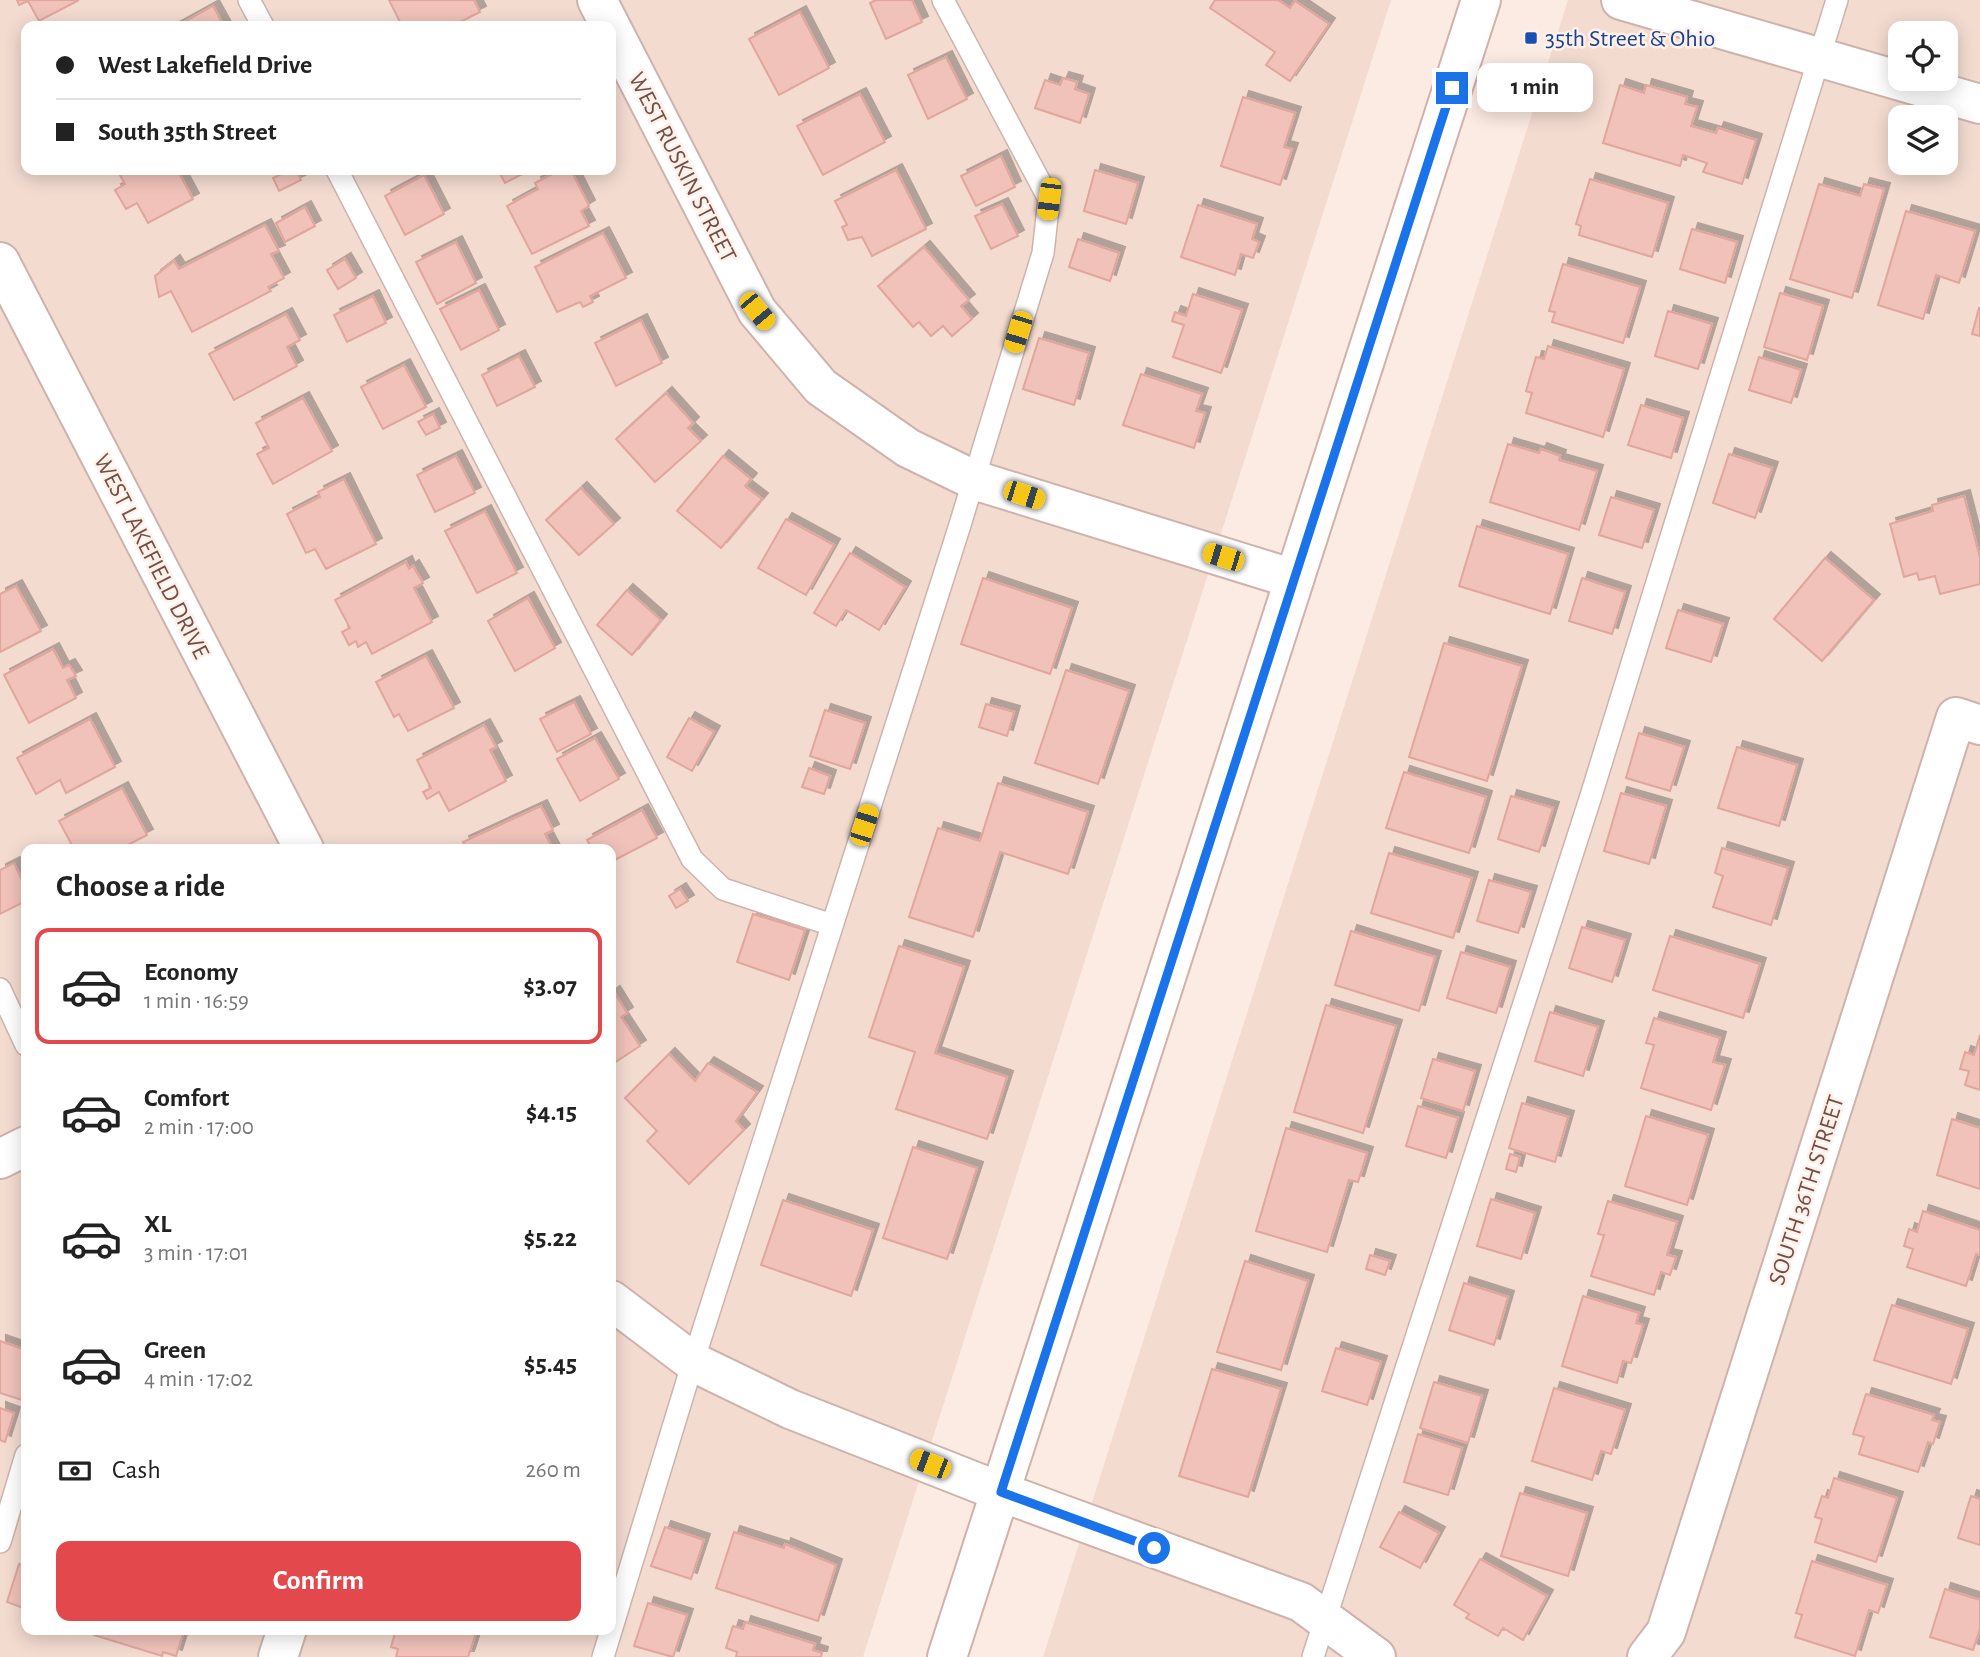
<!DOCTYPE html>
<html lang="en">
<head>
<meta charset="utf-8">
<style>
	:root { --surface:#fff; --page:#f2f2f2; --text:#222; --muted:#767676; --line:#e0e0e0; --accent:#e3494c }
	body { margin:0; font-family:"Alegreya Sans",sans-serif; background:var(--page); color:var(--text); height:100vh; display:flex; flex-direction:column; font-size:26px; white-space:nowrap }
	* { box-sizing:border-box; margin:0 }
	p { font-size:23px; color:var(--muted) }
	.icon { flex:none; width:38px; height:38px; fill:none; stroke:currentColor; stroke-width:2; stroke-linecap:round; stroke-linejoin:round }
	.map { position:relative; flex:1; overflow:hidden }
	.panel { position:absolute; left:21px; top:844px; width:595px; height:791px; display:flex; flex-direction:column; background:var(--surface); border-radius:14px; box-shadow:0 4px 18px #0003 }
	.panel>* { flex:none }
	.banner { position:absolute; left:21px; top:21px; width:595px; height:154px; border-radius:14px; box-shadow:0 4px 18px #0003; display:grid; align-content:center; height:154px; padding:0 35px; background:var(--surface) }
	.tools { position:absolute; left:1888px; top:21px; display:grid; gap:14px }
	.tools a { display:grid; place-items:center; width:70px; height:70px; border-radius:14px; background:var(--surface); box-shadow:0 4px 18px #0003; font-size:35px }
	.end { position:absolute; width:32px; height:32px; margin:-16px; border:9px solid #1a73e8; background:#fff; box-shadow:0 0 0 4px #fff }
	.from { border-radius:50% }
	.bubble { position:absolute; height:49px; border-radius:14px; background:var(--surface); box-shadow:0 4px 18px #0003; font-size:23px; font-weight:700; line-height:49px; text-align:center }
	.car { position:absolute; width:21px; height:42px; margin:-21px -10px; border-radius:9px; box-shadow:0 0 5px 2px #0007; background:linear-gradient(#f5c518 24%,#345 0 40%,#f5c518 0 76%,#345 0 86%,#f5c518 0) }
	.banner b { display:flex; align-items:center; gap:24px; height:66px; font-size:26px }
	.banner b+b { border-top:2px solid var(--line) }
	.banner i { width:18px; height:18px; background:var(--text) }
	ul { padding:0; list-style:none }
	li { display:flex; align-items:center; gap:21px; height:116px; margin:0 14px 10px; padding:0 21px; border:4px solid transparent; border-radius:14px }
	li div { flex:1 }
	li b { display:block; font-size:26px }
	li em { font-style:normal; font-weight:700 }
	li.on { border-color:var(--accent) }
	li>.icon { width:63px; height:63px; stroke-width:1.5 }
	h2 { padding:0 35px; font-size:32px; line-height:84px }
	.pay { display:flex; align-items:center; gap:18px; height:77px; padding:0 35px; font-size:26px }
	.pay p { margin-inline-start:auto }
	.action { display:flex; gap:14px; margin-top:auto; padding:14px 35px }
	.action a { flex:1; height:80px; border-radius:14px; background:var(--accent); color:#fff; font-size:28px; font-weight:700; line-height:80px; text-align:center }
	.map>svg:first-child { display:block }
	.residential { fill:#f3dbd0; fill-rule:evenodd }
	.building { fill:#f0c2ba; stroke:#e2a59b; stroke-width:2; filter:url(#shadow) }
	.lines { fill:none; stroke-linecap:round; stroke-linejoin:round }
	.service-casing { stroke:#ceb3ac; stroke-width:24 }
	.minor-casing { stroke:#ceb3ac; stroke-width:42 }
	.tertiary-casing { stroke:#ceb3ac; stroke-width:42 }
	.secondary-casing { stroke:#d1b1a9; stroke-width:42 }
	.service { stroke:#fff; stroke-width:21 }
	.minor { stroke:#fff; stroke-width:38 }
	.tertiary { stroke:#fff; stroke-width:38 }
	.secondary { stroke:#fff; stroke-width:38 }
	.route { stroke:#1a73e8; stroke-width:9 }
	.transit-dot { fill:#1a4fb4; stroke:#fff0e8; stroke-width:2.5 }
	.labels { text-anchor:middle; stroke-width:5; stroke-linejoin:round; paint-order:stroke }
	.transit-label { font-size:24px; fill:#164399; stroke:#fff0e8; text-anchor:start }
	.street-label { font-size:24px; fill:#724e49; stroke:#fff0e8 }
</style>
</head>
<body>
<div class="map">
<svg width="1980" height="1657" viewBox="0 0 1980 1657">
	<defs>
		<filter id="shadow"><feDropShadow dx="6" dy="-6" stdDeviation="0" flood-color="#0004"/></filter>
	</defs>
	<rect width="100%" height="100%" fill="#fcebe2"/>
	<g class="residential">
		<path d="M0,0H1391L863,1657H0ZM26,26H611V170H26ZM26,849H611V1629H26Z"/>
		<path d="M1568,0H1980V1657H1043ZM1900,33H1946V79H1900ZM1900,117H1946V163H1900Z"/>
	</g>
	<g class="building">
		<path d="M17,0H79L39,21L28,1L19,5Z"/>
		<path d="M389,0H474L480,12L452,26H402Z"/>
		<path d="M876,0H912L922,22L886,39L870,3Z"/>
		<path d="M1215,0H1278L1290,8L1295,1L1329,24L1290,81L1266,65L1275,52L1210,8Z"/>
		<path d="M213,6L224,26H177Z"/>
		<path d="M800,12L829,68L779,95L749,39Z"/>
		<path d="M946,57L967,99L928,119L908,75Z"/>
		<path d="M1063,78L1077,82L1075,89L1089,94L1080,123L1035,108L1045,80L1060,85Z"/>
		<path d="M1620,85L1644,93L1646,85L1687,97L1685,104L1697,107L1691,126L1716,133L1718,128L1756,140L1742,184L1703,172L1707,163L1683,155L1680,166L1603,143Z"/>
		<path d="M860,94L885,142L823,175L797,126Z"/>
		<path d="M1243,97L1295,113L1284,147L1292,149L1280,185L1221,166Z"/>
		<path d="M1001,156L1015,187L976,206L961,176Z"/>
		<path d="M117,170H188L180,175L193,199L148,223L137,203L126,209L115,190L125,184Z"/>
		<path d="M290,170H296L301,180L279,191L273,178Z"/>
		<path d="M498,170H530L505,183Z"/>
		<path d="M560,170H571L589,206L581,211L589,226L532,254L507,206L538,189L535,183Z"/>
		<path d="M896,170L926,229L872,256L862,237L848,240L842,227L847,225L835,201Z"/>
		<path d="M1095,170L1138,183L1126,224L1084,211Z"/>
		<path d="M424,175L444,214L405,235L385,196Z"/>
		<path d="M1590,179L1668,203L1652,257L1579,235L1581,226L1576,224Z"/>
		<path d="M1819,184L1860,196L1864,184L1884,189L1852,298L1790,279Z"/>
		<path d="M1002,204L1018,236L991,249L975,216Z"/>
		<path d="M1198,205L1257,224L1252,239L1259,242L1253,258L1241,254L1235,275L1181,257Z"/>
		<path d="M305,207L315,226L285,242L276,223Z"/>
		<path d="M1906,211L1975,231L1959,283L1936,275L1923,319L1878,305Z"/>
		<path d="M265,225L279,251L271,254L284,278L268,287L271,291L192,332L171,291L159,297L155,276L174,261L179,269Z"/>
		<path d="M1692,229L1737,242L1725,283L1680,269Z"/>
		<path d="M603,233L626,278L590,296L593,302L583,307L580,302L557,312L535,267Z"/>
		<path d="M1078,239L1119,253L1110,281L1069,267Z"/>
		<path d="M456,242L476,283L437,304L416,262Z"/>
		<path d="M924,247L969,300L961,306L972,319L952,336L943,326L931,336L919,322L913,327L878,286Z"/>
		<path d="M345,259L356,278L338,289L327,270Z"/>
		<path d="M1563,264L1640,287L1623,343L1552,322L1555,312L1549,311Z"/>
		<path d="M479,290L499,330L461,350L440,309Z"/>
		<path d="M1780,293L1823,306L1807,360L1764,347Z"/>
		<path d="M1193,294L1242,310L1221,373L1173,357L1184,325L1172,321L1175,312L1186,316Z"/>
		<path d="M373,296L386,323L347,342L334,315Z"/>
		<path d="M1979,308H1980V336L1972,334Z"/>
		<path d="M1668,311L1712,324L1698,369L1655,356Z"/>
		<path d="M286,314L300,340L287,347L297,366L234,400L209,354Z"/>
		<path d="M641,320L662,363L616,386L595,343Z"/>
		<path d="M1039,338L1089,353L1074,405L1023,389Z"/>
		<path d="M1548,346L1624,369L1603,437L1526,413L1532,393L1526,391L1536,357L1544,359Z"/>
		<path d="M519,356L535,387L497,406L482,375Z"/>
		<path d="M1759,357L1801,370L1791,403L1749,390Z"/>
		<path d="M404,365L426,407L383,429L361,387Z"/>
		<path d="M1141,374L1202,394L1196,411L1205,413L1194,448L1123,425Z"/>
		<path d="M666,393L693,423L688,428L701,441L655,482L616,439Z"/>
		<path d="M303,398L332,451L273,484L257,454L269,448L256,423Z"/>
		<path d="M1641,405L1683,418L1671,458L1628,445Z"/>
		<path d="M433,414L440,428L426,435L418,422Z"/>
		<path d="M1508,444L1539,453L1541,449L1560,456L1559,460L1597,471L1579,530L1490,502Z"/>
		<path d="M1729,454L1772,468L1755,518L1713,503Z"/>
		<path d="M456,456L475,493L435,512L417,475Z"/>
		<path d="M723,456L751,479L745,486L762,499L721,548L677,511Z"/>
		<path d="M344,479L376,544L326,569L315,549L306,553L287,514L320,497L318,492Z"/>
		<path d="M581,488L614,524L579,555L546,520Z"/>
		<path d="M1964,496L1980,558V584L1940,594L1935,576L1919,580L1917,573L1904,577L1890,524L1933,511L1932,505Z"/>
		<path d="M1611,497L1654,510L1642,548L1599,535Z"/>
		<path d="M485,511L517,573L477,593L445,531Z"/>
		<path d="M786,519L834,545L806,595L758,568Z"/>
		<path d="M1477,526L1568,554L1550,614L1459,586Z"/>
		<path d="M850,553L905,587L879,630L846,610L836,626L814,613Z"/>
		<path d="M1825,558L1874,600L1822,661L1774,619Z"/>
		<path d="M406,562L409,569L413,566L423,583L414,588L432,622L372,654L366,642L358,647L356,641L349,645L342,632L350,628L335,600Z"/>
		<path d="M983,578L1072,608L1050,674L961,644Z"/>
		<path d="M1582,578L1625,592L1612,634L1569,621Z"/>
		<path d="M16,586L41,631L0,652V594Z"/>
		<path d="M627,590L661,620L632,655L597,625Z"/>
		<path d="M528,598L555,648L515,671L488,621Z"/>
		<path d="M1678,610L1723,624L1711,662L1666,648Z"/>
		<path d="M1444,643L1522,666L1487,781L1409,757Z"/>
		<path d="M53,649L63,668L69,665L76,676L67,680L76,698L29,723L4,675Z"/>
		<path d="M426,656L454,708L408,731L399,714L394,717L376,682Z"/>
		<path d="M1066,670L1129,691L1098,784L1035,763Z"/>
		<path d="M574,702L591,734L557,752L540,719Z"/>
		<path d="M986,704L1014,712L1007,736L979,727Z"/>
		<path d="M825,710L865,723L850,769L810,756Z"/>
		<path d="M689,718L714,732L692,771L667,757Z"/>
		<path d="M90,719L115,767L66,793L60,780L36,794L17,758Z"/>
		<path d="M484,725L496,747L490,750L506,781L449,811L439,792L427,799L423,792L431,788L417,760Z"/>
		<path d="M1639,733L1684,747L1670,791L1626,778Z"/>
		<path d="M595,738L619,779L580,801L557,759Z"/>
		<path d="M1737,747L1797,765L1779,826L1718,808Z"/>
		<path d="M809,768L830,776L824,794L802,787Z"/>
		<path d="M1404,772L1486,797L1469,853L1386,828Z"/>
		<path d="M998,783L1088,812L1068,874L1000,852L973,937L909,917L938,828L980,841Z"/>
		<path d="M122,788L147,835L120,849H74L59,821Z"/>
		<path d="M1621,793L1666,806L1649,864L1604,851Z"/>
		<path d="M1511,796L1553,808L1539,852L1498,839Z"/>
		<path d="M541,806L553,830L545,834L553,849H466L463,842Z"/>
		<path d="M642,810L657,838L611,862V849H592L587,840Z"/>
		<path d="M1722,848L1788,868L1771,925L1713,907L1723,876L1715,873Z"/>
		<path d="M1389,853L1472,878L1453,938L1371,913Z"/>
		<path d="M14,863L26,889V901L0,914V870Z"/>
		<path d="M1489,880L1531,892L1518,933L1477,921Z"/>
		<path d="M680,889L688,901L676,908L669,896Z"/>
		<path d="M753,914L805,930L789,980L737,962Z"/>
		<path d="M1582,927L1625,940L1612,982L1569,968Z"/>
		<path d="M1351,931L1435,957L1419,1011L1335,985Z"/>
		<path d="M1670,936L1760,964L1743,1018L1653,990Z"/>
		<path d="M899,946L964,967L935,1053L1007,1077L987,1139L896,1109L915,1052L869,1037Z"/>
		<path d="M1461,952L1510,967L1496,1013L1447,998Z"/>
		<path d="M614,992L627,1013L621,1017L640,1046L611,1065V994Z"/>
		<path d="M1326,1005L1396,1026L1363,1133L1294,1112Z"/>
		<path d="M1550,1012L1598,1027L1583,1076L1535,1061Z"/>
		<path d="M1654,1018L1720,1038L1713,1062L1725,1065L1711,1110L1641,1088L1654,1045L1646,1043Z"/>
		<path d="M1980,1035V1090L1965,1085L1969,1071L1960,1069L1965,1052L1974,1055Z"/>
		<path d="M669,1054L695,1081L708,1063L757,1092L736,1121L744,1130L689,1184L647,1141L657,1131L625,1098Z"/>
		<path d="M1433,1059L1475,1071L1463,1111L1421,1098Z"/>
		<path d="M1522,1103L1568,1117L1555,1162L1509,1148Z"/>
		<path d="M1418,1106L1458,1118L1446,1158L1406,1146Z"/>
		<path d="M1646,1116L1708,1135L1687,1205L1625,1186Z"/>
		<path d="M1952,1119L1980,1128V1189L1937,1175Z"/>
		<path d="M1286,1128L1367,1153L1358,1182L1349,1180L1327,1252L1256,1231Z"/>
		<path d="M913,1147L977,1168L947,1259L883,1238Z"/>
		<path d="M1510,1154L1520,1157L1516,1172L1506,1169Z"/>
		<path d="M1491,1199L1535,1213L1521,1259L1477,1246Z"/>
		<path d="M783,1200L873,1230L851,1296L761,1265Z"/>
		<path d="M1608,1201L1677,1222L1667,1255L1676,1257L1670,1275L1661,1272L1654,1295L1591,1276L1604,1235L1598,1234Z"/>
		<path d="M1923,1211L1980,1230V1255L1976,1254L1966,1286L1907,1267L1913,1249L1904,1246L1909,1229L1917,1232Z"/>
		<path d="M1370,1255L1390,1261L1385,1275L1366,1269Z"/>
		<path d="M1245,1261L1308,1281L1281,1370L1217,1352Z"/>
		<path d="M1464,1283L1508,1297L1494,1345L1449,1330Z"/>
		<path d="M1583,1296L1639,1313L1636,1323L1643,1325L1631,1363L1623,1361L1617,1383L1562,1366Z"/>
		<path d="M1892,1305L1968,1329L1951,1384L1874,1360Z"/>
		<path d="M0,1341L26,1350V1387L22,1400L0,1393Z"/>
		<path d="M1336,1348L1381,1362L1367,1405L1322,1391Z"/>
		<path d="M1212,1369L1281,1389L1248,1497L1179,1476Z"/>
		<path d="M1434,1382L1482,1396L1468,1443L1420,1428Z"/>
		<path d="M1554,1388L1625,1410L1611,1454L1601,1451L1592,1480L1532,1461Z"/>
		<path d="M1866,1394L1934,1415L1932,1420L1940,1422L1933,1444L1928,1442L1918,1472L1859,1454L1864,1437L1853,1434Z"/>
		<path d="M0,1408L14,1413L5,1442L0,1440Z"/>
		<path d="M1418,1434L1462,1448L1448,1495L1404,1482Z"/>
		<path d="M1834,1478L1897,1498L1876,1562L1815,1542L1822,1519L1815,1517L1822,1496L1828,1498Z"/>
		<path d="M1520,1493L1587,1513L1568,1576L1501,1556Z"/>
		<path d="M1971,1496L1980,1499V1545L1958,1538Z"/>
		<path d="M1399,1512L1439,1533L1420,1568L1380,1547Z"/>
		<path d="M665,1527L704,1540L691,1579L651,1566Z"/>
		<path d="M734,1532L784,1548L785,1544L836,1565L818,1621L716,1588Z"/>
		<path d="M1480,1559L1547,1596L1523,1640L1503,1628L1498,1636L1466,1618L1469,1614L1454,1605Z"/>
		<path d="M1812,1561L1887,1585L1878,1613L1869,1610L1855,1656L1795,1637L1802,1615L1796,1613Z"/>
		<path d="M19,1564L26,1566V1609L7,1602Z"/>
		<path d="M1945,1589L1980,1600V1629L1973,1650L1930,1637Z"/>
		<path d="M648,1603L687,1615L673,1657L634,1646Z"/>
		<path d="M745,1622L815,1644L813,1650L822,1653L821,1657H736L737,1652L726,1648L733,1626L743,1629Z"/>
		<path d="M95,1629H175L183,1634L176,1656L163,1652L162,1656L94,1635Z"/>
		<path d="M389,1629H463L476,1633L468,1657H396L398,1649L391,1647L395,1633Z"/>
	</g>
	<g class="lines">
		<defs>
			<g id="service">
				<path d="M249,0L263,26"/>
				<path d="M337,170L692,859L723,889L832,925"/>
				<path d="M0,989L26,1045"/>
				<path d="M0,1542L26,1455"/>
				<path d="M603,1657L693,1362L959,528L1043,253L1049,199L943,0"/>
				<path d="M1313,1657L1590,799L1837,0"/>
			</g>
			<g id="minor">
				<path d="M597,0L757,311L821,387L908,448L974,480L1294,579"/>
				<path d="M1621,0L1980,104"/>
				<path d="M0,1159L26,1146"/>
				<path d="M1001,1492L1301,1602L1376,1657"/>
				<path d="M278,1657L287,1629"/>
				<path d="M1647,1657L1666,1632L1956,717L1980,725"/>
			</g>
			<g id="tertiary">
				<path d="M0,262L304,849"/>
				<path d="M611,1300L693,1362L790,1409L1001,1492"/>
			</g>
			<path id="secondary" d="M947,1657L1481,0"/>
		</defs>
		<use href="#service" class="service-casing"/>
		<use href="#minor" class="minor-casing"/>
		<use href="#tertiary" class="tertiary-casing"/>
		<use href="#secondary" class="secondary-casing"/>
		<use href="#service" class="service"/>
		<use href="#minor" class="minor"/>
		<use href="#tertiary" class="tertiary"/>
		<use href="#secondary" class="secondary"/>
	</g>
	<g class="lines">
		<path class="route" d="M1154,1548L1001,1492L1452,88"/>
	</g>
	<rect class="transit-dot" x="1524" y="31" width="14" height="14" rx="3.5"/>
	<g class="labels">
		<g class="transit-label">
			<text x="1545" y="46">35th Street &amp; Ohio</text>
		</g>
		<g class="street-label">
			<text transform="translate(683 167) rotate(63)" y="8">WEST RUSKIN STREET</text>
			<text transform="translate(152 556) rotate(63)" y="8">WEST LAKEFIELD DRIVE</text>
			<text transform="translate(1806 1190) rotate(-72)" y="8">SOUTH 36TH STREET</text>
		</g>
	</g>
</svg>
<div class="tools">
<a><svg class="icon" aria-label="locate" viewBox="0 0 24 24"><circle cx="12" cy="12" r="6"/><path d="M12 2v4M12 18v4M2 12h4M18 12h4"/></svg></a>
<a><svg class="icon" aria-label="layers" viewBox="0 0 24 24"><path d="M12 4l9 5-9 5-9-5zM3 14l9 5 9-5"/></svg></a>
</div>
<i class="end from" style="left:1154px;top:1548px"></i>
<i class="end" style="left:1452px;top:88px"></i>
<div class="bubble" style="left:1477px;top:63px;width:116px">1 min</div>
<i class="car" style="left:1049px;top:199px;rotate:187deg"></i>
<i class="car" style="left:757px;top:311px;rotate:140deg"></i>
<i class="car" style="left:1018px;top:332px;rotate:197deg"></i>
<i class="car" style="left:1024px;top:495px;rotate:108deg"></i>
<i class="car" style="left:1223px;top:557px;rotate:287deg"></i>
<i class="car" style="left:864px;top:825px;rotate:18deg"></i>
<i class="car" style="left:930px;top:1464px;rotate:291deg"></i>
<div class="banner">
<b><i class="from"></i>West Lakefield Drive</b>
<b><i></i>South 35th Street</b>
</div>
<section class="panel">
<h2>Choose a ride</h2>
<ul>
<li class="on"><svg class="icon" aria-label="car" viewBox="0 0 24 24"><path d="M5 17H2v-5l4-1 3-4h7l3 4 3 1v5h-3M9 17h6M6 11h13"/><circle cx="7" cy="17" r="2"/><circle cx="17" cy="17" r="2"/></svg><div><b>Economy</b><p>1 min · 16:59</p></div><em>$3.07</em></li>
<li><svg class="icon" aria-label="car" viewBox="0 0 24 24"><path d="M5 17H2v-5l4-1 3-4h7l3 4 3 1v5h-3M9 17h6M6 11h13"/><circle cx="7" cy="17" r="2"/><circle cx="17" cy="17" r="2"/></svg><div><b>Comfort</b><p>2 min · 17:00</p></div><em>$4.15</em></li>
<li><svg class="icon" aria-label="car" viewBox="0 0 24 24"><path d="M5 17H2v-5l4-1 3-4h7l3 4 3 1v5h-3M9 17h6M6 11h13"/><circle cx="7" cy="17" r="2"/><circle cx="17" cy="17" r="2"/></svg><div><b>XL</b><p>3 min · 17:01</p></div><em>$5.22</em></li>
<li><svg class="icon" aria-label="car" viewBox="0 0 24 24"><path d="M5 17H2v-5l4-1 3-4h7l3 4 3 1v5h-3M9 17h6M6 11h13"/><circle cx="7" cy="17" r="2"/><circle cx="17" cy="17" r="2"/></svg><div><b>Green</b><p>4 min · 17:02</p></div><em>$5.45</em></li>
</ul>
<div class="pay"><svg class="icon" aria-label="cash" viewBox="0 0 24 24"><path d="M3 7h18v10H3z"/><circle cx="12" cy="12" r="2"/></svg>Cash<p>260 m</p></div>
<div class="action"><a>Confirm</a></div>
</section>
</div>
</body>
</html>
